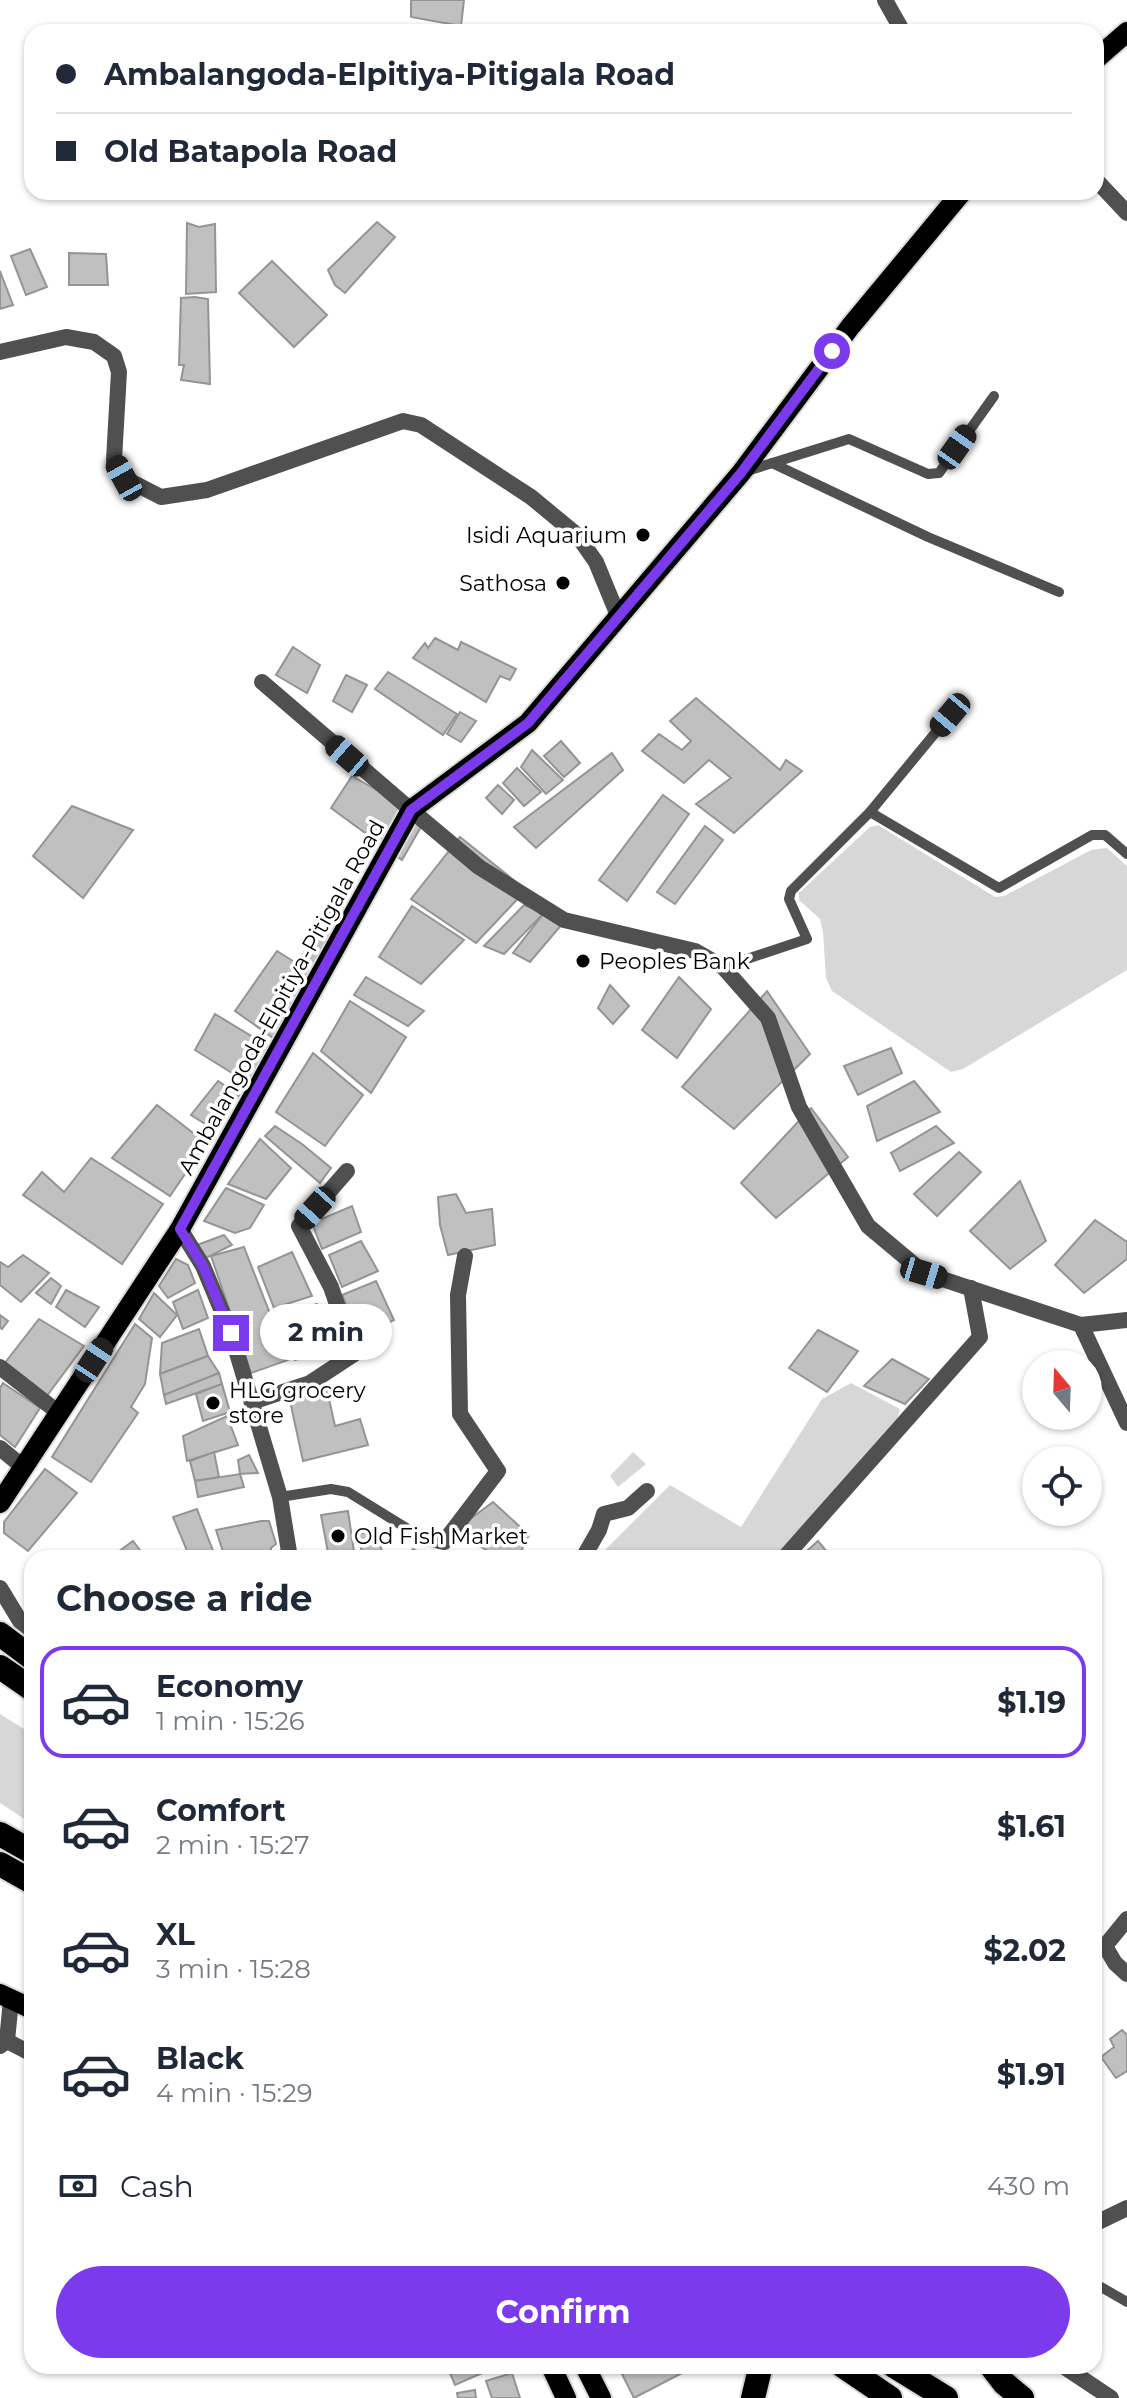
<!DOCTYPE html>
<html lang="en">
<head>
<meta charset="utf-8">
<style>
	:root { --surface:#fff; --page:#f6f6f7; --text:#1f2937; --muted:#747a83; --line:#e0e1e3; --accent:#7c3aed }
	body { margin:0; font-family:Montserrat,sans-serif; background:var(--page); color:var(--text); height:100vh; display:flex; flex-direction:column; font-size:30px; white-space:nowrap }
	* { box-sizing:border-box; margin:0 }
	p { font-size:26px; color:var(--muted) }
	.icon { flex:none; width:44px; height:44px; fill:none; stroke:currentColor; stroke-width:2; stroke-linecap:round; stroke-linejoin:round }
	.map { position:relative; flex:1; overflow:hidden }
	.details { position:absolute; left:24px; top:1550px; width:1078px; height:824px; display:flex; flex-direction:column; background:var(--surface); border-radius:24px; box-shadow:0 2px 6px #0004 }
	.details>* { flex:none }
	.top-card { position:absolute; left:24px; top:24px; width:1080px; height:176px; border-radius:24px; box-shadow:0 2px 6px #0004; display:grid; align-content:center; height:176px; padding:0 32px; background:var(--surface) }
	.needle { width:52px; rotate:341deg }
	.tools { position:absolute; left:1022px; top:1350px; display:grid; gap:16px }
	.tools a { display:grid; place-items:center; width:80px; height:80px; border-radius:50%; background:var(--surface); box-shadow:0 2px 6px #0004; font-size:40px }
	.end { position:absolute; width:36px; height:36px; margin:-18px; border:10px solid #7c3aed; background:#fff; box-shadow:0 0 0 4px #fff }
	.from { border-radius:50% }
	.bubble { position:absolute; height:56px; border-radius:28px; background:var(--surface); box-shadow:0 2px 6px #0004; font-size:26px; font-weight:700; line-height:56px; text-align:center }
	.car { position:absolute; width:24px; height:48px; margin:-24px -12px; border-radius:10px; box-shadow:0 0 6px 2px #0007; background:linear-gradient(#222 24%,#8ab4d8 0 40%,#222 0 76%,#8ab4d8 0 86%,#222 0) }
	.top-card b { display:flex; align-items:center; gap:28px; height:76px; font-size:30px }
	.top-card b+b { border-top:2px solid var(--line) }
	.top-card i { width:20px; height:20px; background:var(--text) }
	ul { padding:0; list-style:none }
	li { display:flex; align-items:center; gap:24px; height:112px; margin:0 16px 12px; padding:0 16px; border:4px solid transparent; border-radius:24px }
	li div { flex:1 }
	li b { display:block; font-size:30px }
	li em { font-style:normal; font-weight:700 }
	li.current { border-color:var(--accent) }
	li>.icon { width:72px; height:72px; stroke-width:1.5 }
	h2 { padding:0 32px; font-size:36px; line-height:96px }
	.pay { display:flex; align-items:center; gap:20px; height:88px; padding:0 32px; font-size:30px }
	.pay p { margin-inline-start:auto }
	.action { display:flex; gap:16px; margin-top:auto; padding:16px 32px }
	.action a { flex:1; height:92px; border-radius:48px; background:var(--accent); color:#fff; font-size:32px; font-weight:700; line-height:92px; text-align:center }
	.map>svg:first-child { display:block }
	.green { fill:#d7d7d7 }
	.building { fill:#c0c0c0; stroke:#949494; stroke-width:2 }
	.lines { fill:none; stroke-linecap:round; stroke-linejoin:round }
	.primary-casing { stroke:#dbdbdb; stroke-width:24 }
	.motorway-casing { stroke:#dbdbdb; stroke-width:28 }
	.service { stroke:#505050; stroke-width:10 }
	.minor { stroke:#505050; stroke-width:16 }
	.tertiary { stroke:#505050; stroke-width:16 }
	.primary { stroke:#000; stroke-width:20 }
	.motorway { stroke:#000; stroke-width:24 }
	.route { stroke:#7c3aed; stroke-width:10 }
	.poi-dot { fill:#000; stroke:#fff; stroke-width:3 }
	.labels { text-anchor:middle; stroke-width:7; stroke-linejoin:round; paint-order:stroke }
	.poi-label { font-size:22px; fill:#000; stroke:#fff; text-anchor:start }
	.street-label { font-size:22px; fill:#000; stroke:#fff }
</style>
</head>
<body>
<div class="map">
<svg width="1127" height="2398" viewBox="0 0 1127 2398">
	<rect width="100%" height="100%" fill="#fff"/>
	<g class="green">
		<path d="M878,825L995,897L1004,896L1091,850L1107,848L1127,866V970L963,1069L951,1072L832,991L826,978L823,932L820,919L799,900V893L870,827Z"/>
		<path d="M851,1383L900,1409L898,1417L776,1558H597L670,1485L741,1527L822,1399Z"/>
		<path d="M633,1452L646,1464L618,1487L610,1476Z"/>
		<path d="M0,1714L32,1734V1824L0,1803Z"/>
	</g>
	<g class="building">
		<path d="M411,0H464L461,26L411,17Z"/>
		<path d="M377,222L395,237L345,293L335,285L328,270Z"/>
		<path d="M187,223L199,227L215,224L216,292L186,294Z"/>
		<path d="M30,249L47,287L26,295L11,256Z"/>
		<path d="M69,253L106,254L108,285H69Z"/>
		<path d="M272,261L327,315L294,347L239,293Z"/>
		<path d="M0,271L13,305L0,309Z"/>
		<path d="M195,297L208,299L210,384L181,380L184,365H179L181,298Z"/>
		<path d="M435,638L458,650L461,642L516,669L510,680L500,676L486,702L413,658L425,643L428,648Z"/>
		<path d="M293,647L320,665L307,693L276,675Z"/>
		<path d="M388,672L457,714L443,735L375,689Z"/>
		<path d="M346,675L367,685L352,712L333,701Z"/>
		<path d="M696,698L780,770L786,760L802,771L734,833L696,804L731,778L709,760L684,783L642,751L659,734L682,750L691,741L670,721Z"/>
		<path d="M460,712L476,721L461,742L447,734Z"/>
		<path d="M561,741L580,763L564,777L544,756Z"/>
		<path d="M532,750L563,780L546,794L521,767Z"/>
		<path d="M612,753L623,770L536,848L514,827Z"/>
		<path d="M517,768L541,792L524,806L503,783Z"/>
		<path d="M352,776L426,818L402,860L331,808Z"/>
		<path d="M498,785L514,800L502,814L486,798Z"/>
		<path d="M663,795L689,814L627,901L599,880Z"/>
		<path d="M72,806L133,830L83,898L33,856Z"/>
		<path d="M705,826L723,840L675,904L657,892Z"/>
		<path d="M460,837L526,890L476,943L411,899Z"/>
		<path d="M524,905L544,913L504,954L484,946Z"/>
		<path d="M333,906L360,923L324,969L302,956Z"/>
		<path d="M412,906L464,940L421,984L379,957Z"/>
		<path d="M544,913L563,923L530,962L513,953Z"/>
		<path d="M277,951L320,978L276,1040L235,1011Z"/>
		<path d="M366,977L424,1011L408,1026L354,995Z"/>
		<path d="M679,977L711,1009L677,1058L642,1030Z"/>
		<path d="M610,985L629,1006L613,1024L598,1008Z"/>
		<path d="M767,991L810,1054L734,1129L682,1087Z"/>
		<path d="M350,1001L406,1037L371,1093L321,1051Z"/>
		<path d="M215,1014L271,1048L248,1083L195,1050Z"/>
		<path d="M891,1048L902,1073L858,1095L844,1066Z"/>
		<path d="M313,1053L363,1095L325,1146L276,1112Z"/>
		<path d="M218,1081L239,1095L213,1129L191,1115Z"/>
		<path d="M914,1081L940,1112L877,1141L867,1106Z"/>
		<path d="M157,1105L206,1143L170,1196L112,1158Z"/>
		<path d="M811,1108L848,1157L776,1218L741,1183Z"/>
		<path d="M275,1126L302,1144L331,1168L320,1183L265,1136Z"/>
		<path d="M936,1126L954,1143L900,1171L891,1153Z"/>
		<path d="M260,1139L291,1168L266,1199L228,1184Z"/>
		<path d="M959,1152L981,1172L937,1216L914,1194Z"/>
		<path d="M91,1158L163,1204L122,1264L23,1195L42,1172L64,1192Z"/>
		<path d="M1020,1181L1046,1241L1010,1269L970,1231Z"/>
		<path d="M226,1188L264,1205L250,1228L235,1233L204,1221Z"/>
		<path d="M456,1194L466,1213L492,1209L495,1245L448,1255L440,1225L438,1197Z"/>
		<path d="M352,1206L361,1232L322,1249L312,1223Z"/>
		<path d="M1095,1220L1127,1242V1259L1084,1293L1055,1265Z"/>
		<path d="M224,1235L232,1245L206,1258L197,1245Z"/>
		<path d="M361,1241L378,1271L342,1287L329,1255Z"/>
		<path d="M244,1247L288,1360L251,1373L211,1256Z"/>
		<path d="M292,1252L312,1296L274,1308L258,1267Z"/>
		<path d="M23,1255L49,1273L21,1302L0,1285V1262L8,1267Z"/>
		<path d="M176,1259L188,1265L195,1283L168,1298L159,1286Z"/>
		<path d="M51,1278L61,1286L51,1304L36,1293Z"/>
		<path d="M376,1281L394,1320L360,1336L342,1295Z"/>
		<path d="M66,1290L99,1307L85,1327L56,1307Z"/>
		<path d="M198,1290L208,1318L183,1329L173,1302Z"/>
		<path d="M154,1293L177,1315L160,1337L139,1319Z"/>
		<path d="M317,1304L335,1349L295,1360L281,1315Z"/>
		<path d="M0,1315L8,1321L2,1329L0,1327Z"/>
		<path d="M39,1319L84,1346L46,1397L4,1364Z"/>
		<path d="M135,1324L152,1338L145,1384L131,1407L138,1413L91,1482L52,1457Z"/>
		<path d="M199,1329L208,1356L160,1374L162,1343Z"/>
		<path d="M818,1330L858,1351L827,1392L789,1368Z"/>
		<path d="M208,1356L219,1373L164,1395L160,1374Z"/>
		<path d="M892,1359L929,1379L905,1404L864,1386Z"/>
		<path d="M219,1373L222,1384L166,1404L164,1395Z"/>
		<path d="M3,1383L40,1408L15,1447L0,1435V1388Z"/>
		<path d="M222,1384L230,1412L203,1421L196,1394Z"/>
		<path d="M327,1390L335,1426L360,1419L368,1445L303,1461L290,1401Z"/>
		<path d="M227,1416L238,1445L187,1461L183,1436Z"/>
		<path d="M214,1452L219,1477L195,1481L190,1461Z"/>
		<path d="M249,1455L258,1473L240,1474L238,1460Z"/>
		<path d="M45,1469L77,1493L28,1551L4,1533V1522Z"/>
		<path d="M240,1474L244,1487L198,1497L195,1481Z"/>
		<path d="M493,1502L529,1535L518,1558H498L483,1548L466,1540L462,1525Z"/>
		<path d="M197,1509L208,1538L216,1558H190L173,1517Z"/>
		<path d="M348,1511L355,1558H329L321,1515Z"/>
		<path d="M261,1521H269L276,1544L271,1548V1558H225L216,1530Z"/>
		<path d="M378,1530L383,1558H363L358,1534Z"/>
		<path d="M133,1541L146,1558H110Z"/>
		<path d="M818,1541L832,1558H799Z"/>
		<path d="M413,1549L430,1558H407Z"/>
		<path d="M1122,2030L1127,2035V2071L1116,2078L1101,2057L1114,2047L1110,2039Z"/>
		<path d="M447,2366H485L487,2371L455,2385Z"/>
		<path d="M618,2366H681L684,2372L634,2398Z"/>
		<path d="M512,2373L520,2398H492L486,2381Z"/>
		<path d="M475,2390L476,2398H458L457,2393Z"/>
	</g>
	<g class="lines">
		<defs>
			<g id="primary">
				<path d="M1096,59L1127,32"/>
				<path d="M0,1503L180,1229L411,810L528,723L741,473L850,327L962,192"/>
				<path d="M0,1994L32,2009"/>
				<path d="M551,2366L566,2398"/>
				<path d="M585,2366L601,2398"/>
			</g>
			<g id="motorway">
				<path d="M0,1634L32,1658"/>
				<path d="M0,1667L32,1689"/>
				<path d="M0,1834L32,1852"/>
				<path d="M0,1864L32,1882"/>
				<path d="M843,2366L890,2398"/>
				<path d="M894,2366L946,2398"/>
				<path d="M991,2366L1004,2383L1022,2398"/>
				<path d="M753,2398L760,2369L759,2366"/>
			</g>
		</defs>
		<use href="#primary" class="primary-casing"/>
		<use href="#motorway" class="motorway-casing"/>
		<g class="service">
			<path d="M772,463L928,537L1059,592"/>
			<path d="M747,471L849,439L928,474L939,473L994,396"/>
			<path d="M870,812L999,888L1092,835H1105L1127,854"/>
			<path d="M723,967L807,939L789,899L791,891L870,812L950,715"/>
			<path d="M280,1497L331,1489L348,1492L421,1537"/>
			<path d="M1094,2283L1127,2302"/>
		</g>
		<g class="minor">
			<path d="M885,0L903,32"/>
			<path d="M1096,180L1127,213"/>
			<path d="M262,682L411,810"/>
			<path d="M180,1229L203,1266L231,1333L280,1497L290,1558"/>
			<path d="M1081,1325L1127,1320"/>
			<path d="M0,1367L59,1413"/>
			<path d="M252,1402L310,1383L354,1354L331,1287L299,1226L347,1171"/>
			<path d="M0,1448L23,1467"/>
			<path d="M421,1537L444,1542L498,1471L460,1414L458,1295L465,1256"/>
			<path d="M583,1558L599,1530L604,1514L628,1508L647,1491"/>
			<path d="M784,1558L980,1337L971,1288"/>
			<path d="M0,1588L20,1621L32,1630"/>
			<path d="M1127,1919L1105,1946L1115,1963L1127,1974"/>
			<path d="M7,2041L32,2054"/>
			<path d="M0,2046L7,2041L11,2000"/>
			<path d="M1094,2224L1127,2208"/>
			<path d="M1063,2366L1111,2398"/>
		</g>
		<g class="tertiary">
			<path d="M0,352L66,337L94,342L114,356L119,372L114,460L124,478L161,497L207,490L403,421L421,425L531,497L577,535L596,562L619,618"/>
			<path d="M411,810L479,867L564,920L695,951L723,967L768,1018L799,1107L868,1226L924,1273L1081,1325L1127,1423"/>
		</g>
		<use href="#primary" class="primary"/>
		<use href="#motorway" class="motorway"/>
	</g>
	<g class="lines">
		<path class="route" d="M231,1333L203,1266L180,1229L411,810L528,723L741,473L832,351"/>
	</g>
	<g class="poi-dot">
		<circle cx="643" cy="535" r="8"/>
		<circle cx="563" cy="583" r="8"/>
		<circle cx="583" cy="961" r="8"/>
		<circle cx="213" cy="1403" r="8"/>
		<circle cx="338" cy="1536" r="8"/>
	</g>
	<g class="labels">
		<g class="poi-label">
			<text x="627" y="543" text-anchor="end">Isidi Aquarium</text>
			<text x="547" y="591" text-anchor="end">Sathosa</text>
			<text x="599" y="969">Peoples Bank</text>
			<text x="229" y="1398">HLG grocery<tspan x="229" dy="25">store</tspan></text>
			<text x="354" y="1544">Old Fish Market</text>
		</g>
		<g class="street-label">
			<text transform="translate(281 997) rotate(-61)" y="8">Ambalangoda-Elpitiya-Pitigala Road</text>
		</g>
	</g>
</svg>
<div class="tools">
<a><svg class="needle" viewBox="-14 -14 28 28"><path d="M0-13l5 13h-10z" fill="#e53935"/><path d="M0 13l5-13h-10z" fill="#747a83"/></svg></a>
<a><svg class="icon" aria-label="locate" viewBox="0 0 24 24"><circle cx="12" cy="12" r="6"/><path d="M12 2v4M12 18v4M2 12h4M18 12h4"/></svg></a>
</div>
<i class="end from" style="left:832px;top:351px"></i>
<i class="end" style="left:231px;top:1333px"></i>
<div class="bubble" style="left:260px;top:1304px;width:132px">2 min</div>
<i class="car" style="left:957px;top:447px;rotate:35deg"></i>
<i class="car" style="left:124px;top:478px;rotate:331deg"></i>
<i class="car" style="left:950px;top:715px;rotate:220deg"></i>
<i class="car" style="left:347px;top:756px;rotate:311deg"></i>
<i class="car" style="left:315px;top:1208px;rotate:222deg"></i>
<i class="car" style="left:924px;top:1273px;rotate:107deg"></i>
<i class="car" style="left:94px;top:1360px;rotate:33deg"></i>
<div class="top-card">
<b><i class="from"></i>Ambalangoda-Elpitiya-Pitigala Road</b>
<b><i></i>Old Batapola Road</b>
</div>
<section class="details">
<h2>Choose a ride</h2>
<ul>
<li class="current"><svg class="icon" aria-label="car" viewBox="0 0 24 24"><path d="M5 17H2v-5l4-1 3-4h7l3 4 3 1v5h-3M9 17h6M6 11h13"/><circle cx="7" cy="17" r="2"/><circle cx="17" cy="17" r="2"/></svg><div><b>Economy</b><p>1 min · 15:26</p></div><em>$1.19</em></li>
<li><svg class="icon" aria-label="car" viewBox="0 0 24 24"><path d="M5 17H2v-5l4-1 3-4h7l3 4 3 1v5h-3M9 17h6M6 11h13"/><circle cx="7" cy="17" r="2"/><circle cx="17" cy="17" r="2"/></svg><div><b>Comfort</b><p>2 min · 15:27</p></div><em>$1.61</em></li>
<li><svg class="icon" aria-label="car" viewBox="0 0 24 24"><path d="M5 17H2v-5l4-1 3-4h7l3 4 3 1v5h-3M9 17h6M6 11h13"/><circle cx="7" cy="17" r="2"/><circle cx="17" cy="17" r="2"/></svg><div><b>XL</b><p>3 min · 15:28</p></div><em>$2.02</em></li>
<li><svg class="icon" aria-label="car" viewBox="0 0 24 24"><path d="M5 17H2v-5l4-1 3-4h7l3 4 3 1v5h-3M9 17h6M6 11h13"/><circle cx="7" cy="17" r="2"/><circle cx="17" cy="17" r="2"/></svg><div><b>Black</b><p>4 min · 15:29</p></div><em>$1.91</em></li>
</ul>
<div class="pay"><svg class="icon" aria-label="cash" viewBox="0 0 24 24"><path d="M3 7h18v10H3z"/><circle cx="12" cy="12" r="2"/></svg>Cash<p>430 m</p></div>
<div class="action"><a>Confirm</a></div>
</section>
</div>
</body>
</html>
